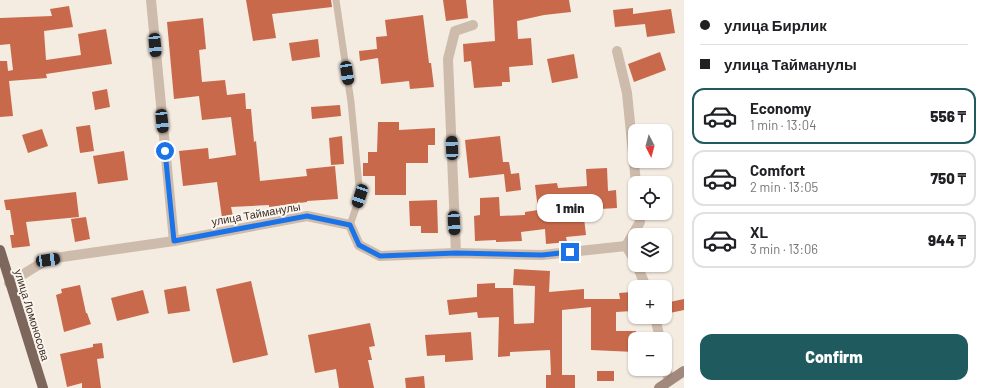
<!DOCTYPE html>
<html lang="en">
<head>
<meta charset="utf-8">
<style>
	:root { --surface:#fff; --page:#f2f2f2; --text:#202124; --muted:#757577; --line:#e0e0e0; --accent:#1f5a5e }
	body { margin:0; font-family:Barlow,sans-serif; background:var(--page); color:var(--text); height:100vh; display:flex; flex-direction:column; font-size:15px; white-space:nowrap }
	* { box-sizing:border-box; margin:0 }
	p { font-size:13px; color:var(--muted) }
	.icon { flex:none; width:22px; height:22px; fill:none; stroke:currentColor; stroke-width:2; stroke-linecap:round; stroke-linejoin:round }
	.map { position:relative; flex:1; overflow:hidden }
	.drawer { display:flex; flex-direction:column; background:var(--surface); width:300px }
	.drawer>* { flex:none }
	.guide { display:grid; align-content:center; height:88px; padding:0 16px; background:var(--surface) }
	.needle { width:26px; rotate:174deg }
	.tools { position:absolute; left:628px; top:124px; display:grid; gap:8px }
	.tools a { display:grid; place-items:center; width:44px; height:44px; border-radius:8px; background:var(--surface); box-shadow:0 1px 3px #0004; font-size:20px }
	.end { position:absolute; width:18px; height:18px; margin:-9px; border:5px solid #1a73e8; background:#fff; box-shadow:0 0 0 2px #fff }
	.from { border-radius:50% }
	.bubble { position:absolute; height:28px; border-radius:12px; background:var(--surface); box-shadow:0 1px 3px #0004; font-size:13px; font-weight:800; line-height:28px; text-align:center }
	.car { position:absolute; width:12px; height:24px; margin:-12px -6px; border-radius:5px; box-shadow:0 0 3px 1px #0007; background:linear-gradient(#222 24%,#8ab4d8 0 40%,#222 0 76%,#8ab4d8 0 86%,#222 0) }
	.guide b { display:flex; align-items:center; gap:14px; height:38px; font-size:15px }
	.guide b+b { border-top:1px solid var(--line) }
	.guide i { width:10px; height:10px; background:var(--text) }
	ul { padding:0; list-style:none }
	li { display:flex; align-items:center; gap:12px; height:56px; margin:0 8px 6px; padding:0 8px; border:2px solid var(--line); border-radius:12px }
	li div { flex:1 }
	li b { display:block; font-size:15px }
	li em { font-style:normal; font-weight:800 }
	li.current { border-color:var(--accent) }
	li>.icon { width:36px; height:36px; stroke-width:1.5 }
	.action { display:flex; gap:8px; margin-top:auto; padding:8px 16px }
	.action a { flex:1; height:46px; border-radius:12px; background:var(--accent); color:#fff; font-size:16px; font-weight:800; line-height:46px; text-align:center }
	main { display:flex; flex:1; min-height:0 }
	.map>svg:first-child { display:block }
	.building { fill:#c8694b }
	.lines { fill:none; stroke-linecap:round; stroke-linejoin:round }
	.lane { stroke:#cdbbac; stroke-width:7 }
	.street { stroke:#cdbbac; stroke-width:10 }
	.secondary { stroke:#a18a7d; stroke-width:10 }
	.primary { stroke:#7d675c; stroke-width:10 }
	.route { stroke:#1a73e8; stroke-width:5 }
	.labels { text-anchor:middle; stroke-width:4; stroke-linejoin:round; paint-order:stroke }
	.street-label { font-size:11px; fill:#3b302b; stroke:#fbf5ee }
</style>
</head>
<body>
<main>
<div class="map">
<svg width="684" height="388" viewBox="0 0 684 388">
	<rect width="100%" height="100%" fill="#f4ebe1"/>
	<g class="building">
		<path d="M246,0H331L332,7L272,14L276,38L253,41Z"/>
		<path d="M443,0H466L468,18L446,21Z"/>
		<path d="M493,0H569L571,12L544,15L517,21L518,39L531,38L533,65L509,67L510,82H502V86L474,88L471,61L464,62L463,44L495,41Z"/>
		<path d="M69,6L73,27L44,31L46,60L81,55L78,34L106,29L112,64L46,74L47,78L9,81L13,116L0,117V61H7L8,71L13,70L10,44L0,45V18L52,16L50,9Z"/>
		<path d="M633,8V14L671,9L675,33L647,37L645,24L615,27L613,10Z"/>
		<path d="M423,15L429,63H431L434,87L410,89L409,81L381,84L378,58L360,61L359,51L377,49L376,37L387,36L385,20Z"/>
		<path d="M203,18L206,49L199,50L202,82L225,80L227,95L245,93L246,109H251L254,142L256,141L260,181L307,176L306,169L335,166L338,199L307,201V202L269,207V205L231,207L233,216L222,218L217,182L183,186L179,151L208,148L209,159L236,155L231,117L202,120L199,96L174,99L167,22Z"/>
		<path d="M318,39L320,57L292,61L289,43Z"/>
		<path d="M660,52L666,70L634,82L628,64Z"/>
		<path d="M574,54L578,78L552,83L547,59Z"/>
		<path d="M107,89L110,107L95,110L92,92Z"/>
		<path d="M340,105L341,116L312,119L311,107Z"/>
		<path d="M378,122H399V130L435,128V145H428V163H406V195H375V176H363V163H368V152H377Z"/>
		<path d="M90,125L94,151L80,153L76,127Z"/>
		<path d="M42,129L48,146L28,153L22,135Z"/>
		<path d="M342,136L344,164L331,165L329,138Z"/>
		<path d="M500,136L503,162H509L511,174L519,173L521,190L506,192L504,174L469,178L465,140Z"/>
		<path d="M124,151L128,180L98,184L93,156Z"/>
		<path d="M607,168L608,191L616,190L617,208L583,210L586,235L566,237L567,242L546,244L545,229L521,232L522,241L496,242V240L475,241L474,216L480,215V198L499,197L500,216L525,215V212L538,210L535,185L557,183L558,188L587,186L586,169Z"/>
		<path d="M76,192L79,217L26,222L30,246L12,248L10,235H14L10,210H6L4,200Z"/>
		<path d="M437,200L438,233H421V226H410L409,201Z"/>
		<path d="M86,217L90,239L75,242L71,219Z"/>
		<path d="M514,269L550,271L549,292L584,289V299H620L619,293L632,292V311L616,312V331H636L635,352L591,350V307L562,310V375H575V388H546V375H551L550,350L510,352V356L498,357L499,317L478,318L477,312L449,315L447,300L477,297V284L495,283V288H513L514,324L534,323L535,286L513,285Z"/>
		<path d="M251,281L268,355L233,363L216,289Z"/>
		<path d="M80,285L86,313H87L91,324L64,332L56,295L62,293L61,289Z"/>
		<path d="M186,286L190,311L168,314L164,290Z"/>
		<path d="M143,290L149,313L117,321L111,298Z"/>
		<path d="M684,299V310L665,314V303Z"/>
		<path d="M370,323L375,346L369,347L372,360H368L374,388H339L336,369L315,373L308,335Z"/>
		<path d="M471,332L473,360L445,362V355L427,356L425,335Z"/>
		<path d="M102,343L104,358L97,359L101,388H82V383L67,387L60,354L93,347V344Z"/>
		<rect x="597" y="371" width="17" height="10"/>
		<path d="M424,376L425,388H406L405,378Z"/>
	</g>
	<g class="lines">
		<path class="lane" d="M336,0L351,102L360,196L350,225"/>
		<g class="street">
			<path d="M151,0L174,241"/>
			<path d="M617,51L627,93L636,183"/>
			<path d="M626,246L640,222L639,213"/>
			<path d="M456,253L448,59L455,31L473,25"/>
			<path d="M637,265L646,287"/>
			<path d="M9,283L48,259L174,241L307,216L350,225L359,245L380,256L456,253L542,255L626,246L635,261"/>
			<path d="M655,317L660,339"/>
			<path d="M665,363L669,380"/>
		</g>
		<path class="secondary" d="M659,388L684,371"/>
		<path class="primary" d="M0,250L43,388"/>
	</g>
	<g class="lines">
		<path class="route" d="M165,151L174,241L307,216L350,225L359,245L380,256L456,253L542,255L570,252"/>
	</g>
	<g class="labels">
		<g class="street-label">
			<text transform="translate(256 214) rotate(-10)" y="4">улица Тайманулы</text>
			<text transform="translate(32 315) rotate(73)" y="4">улица Ломоносова</text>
		</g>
	</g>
</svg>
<div class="tools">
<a><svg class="needle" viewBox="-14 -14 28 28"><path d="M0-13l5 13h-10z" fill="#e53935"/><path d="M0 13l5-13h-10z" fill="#757577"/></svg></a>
<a><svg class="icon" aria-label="locate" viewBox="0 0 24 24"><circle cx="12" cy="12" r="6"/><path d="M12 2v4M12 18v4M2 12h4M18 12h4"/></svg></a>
<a><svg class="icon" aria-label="layers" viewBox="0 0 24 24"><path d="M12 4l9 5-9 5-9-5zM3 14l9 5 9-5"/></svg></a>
<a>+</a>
<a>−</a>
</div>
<i class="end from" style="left:165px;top:151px"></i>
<i class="end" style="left:570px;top:252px"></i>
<div class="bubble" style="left:537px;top:194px;width:66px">1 min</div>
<i class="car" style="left:155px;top:45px;rotate:175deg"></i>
<i class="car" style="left:347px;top:73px;rotate:171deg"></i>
<i class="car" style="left:162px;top:121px;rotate:174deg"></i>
<i class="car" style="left:452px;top:148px;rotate:358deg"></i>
<i class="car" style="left:360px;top:196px;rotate:198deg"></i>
<i class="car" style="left:454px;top:223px;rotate:177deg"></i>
<i class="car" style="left:48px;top:260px;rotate:82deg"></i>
</div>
<section class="drawer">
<div class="guide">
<b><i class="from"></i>улица Бирлик</b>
<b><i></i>улица Тайманулы</b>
</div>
<ul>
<li class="current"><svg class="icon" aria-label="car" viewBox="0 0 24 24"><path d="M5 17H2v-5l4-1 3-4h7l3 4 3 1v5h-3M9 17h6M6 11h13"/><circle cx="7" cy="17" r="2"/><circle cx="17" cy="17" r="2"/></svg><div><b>Economy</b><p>1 min · 13:04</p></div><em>556 ₸</em></li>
<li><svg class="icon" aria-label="car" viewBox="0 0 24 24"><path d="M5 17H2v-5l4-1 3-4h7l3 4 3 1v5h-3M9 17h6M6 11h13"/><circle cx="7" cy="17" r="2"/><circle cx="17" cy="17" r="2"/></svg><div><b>Comfort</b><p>2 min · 13:05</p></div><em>750 ₸</em></li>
<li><svg class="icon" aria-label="car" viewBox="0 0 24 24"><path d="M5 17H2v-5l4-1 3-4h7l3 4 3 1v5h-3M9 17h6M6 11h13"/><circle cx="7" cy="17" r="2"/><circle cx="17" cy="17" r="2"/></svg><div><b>XL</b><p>3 min · 13:06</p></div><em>944 ₸</em></li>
</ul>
<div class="action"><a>Confirm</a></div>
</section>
</main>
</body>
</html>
